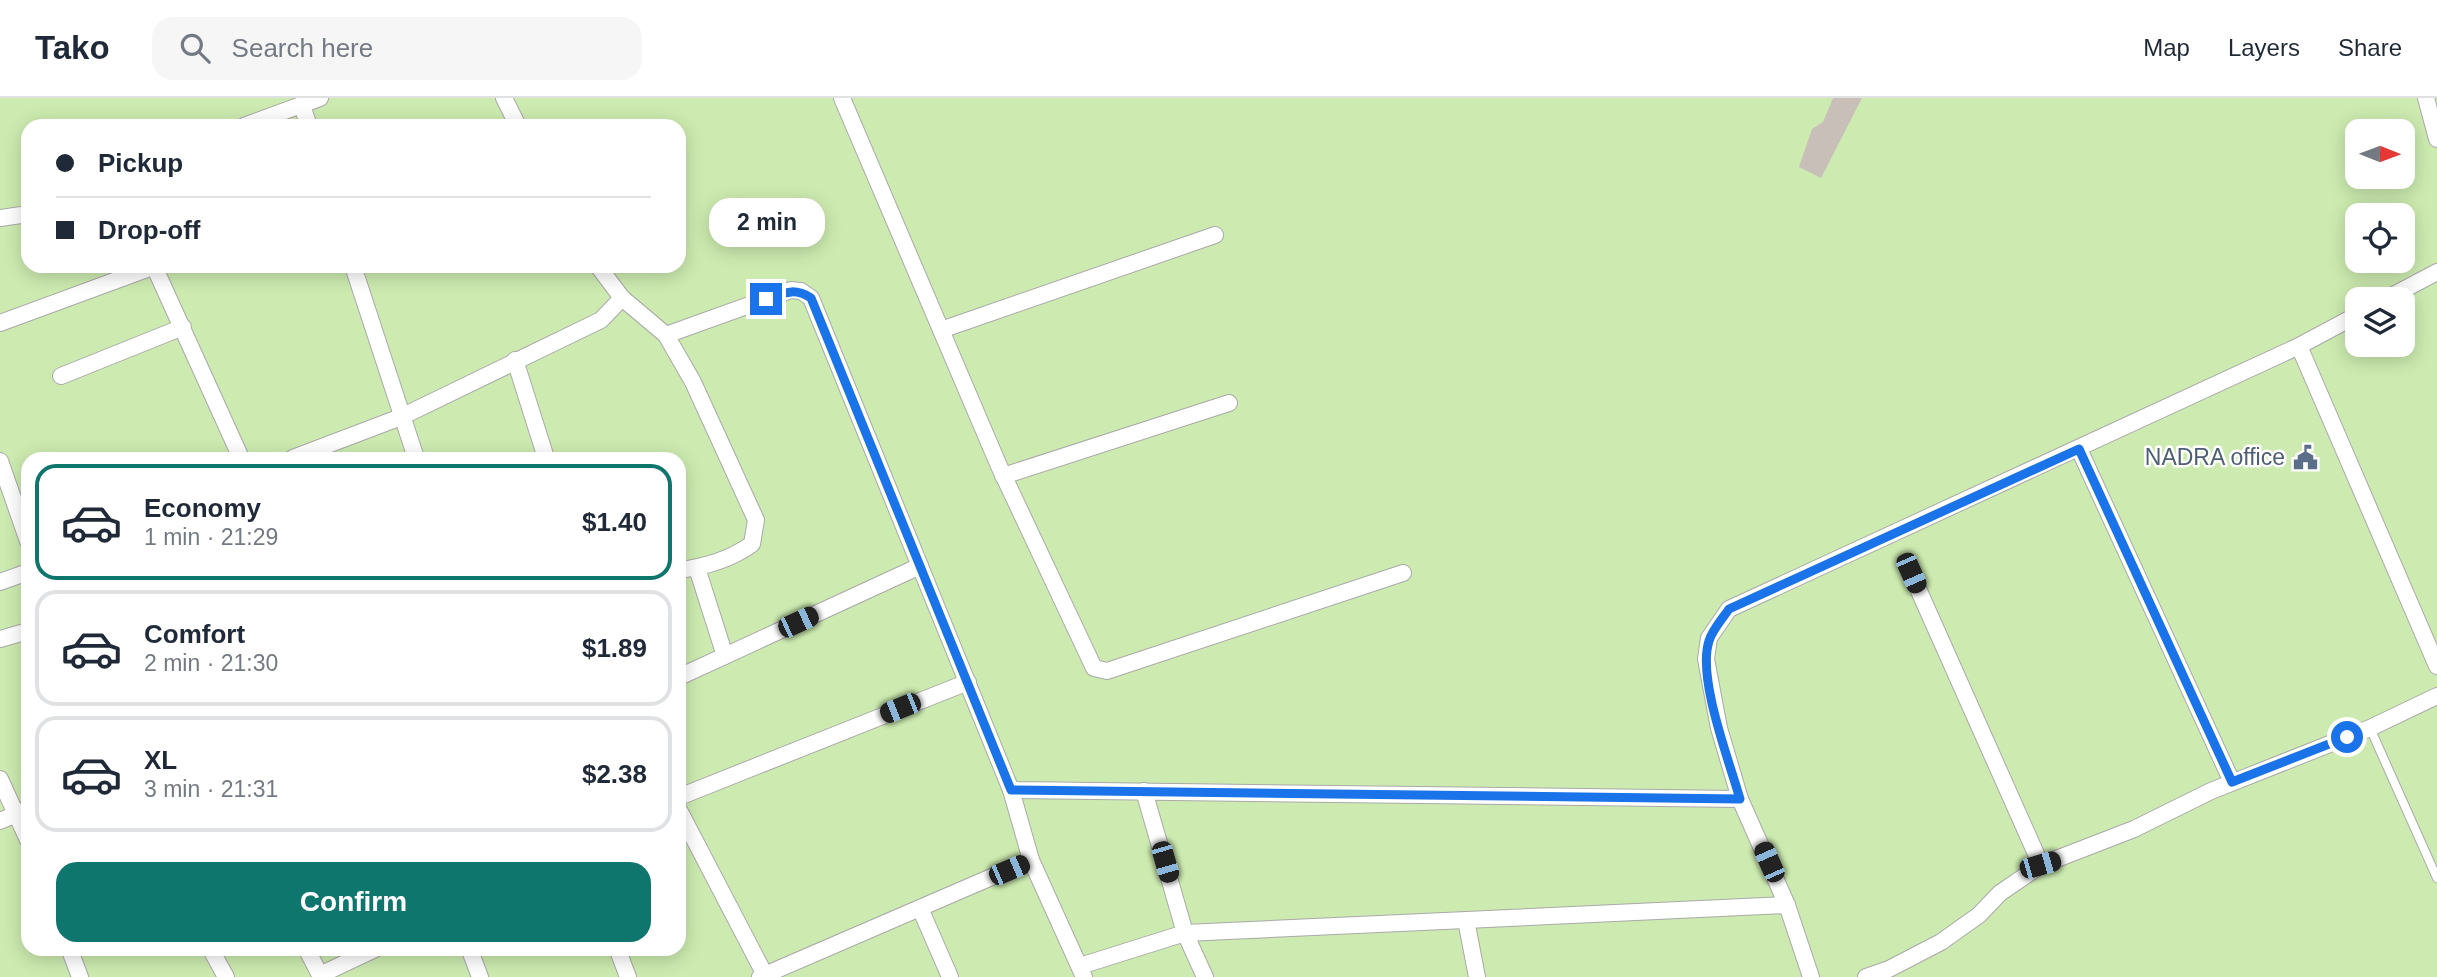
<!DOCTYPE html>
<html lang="en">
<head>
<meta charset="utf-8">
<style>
	:root { --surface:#fff; --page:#f6f6f7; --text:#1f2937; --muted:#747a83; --line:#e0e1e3; --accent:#0f766e }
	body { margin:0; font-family:Helvetica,sans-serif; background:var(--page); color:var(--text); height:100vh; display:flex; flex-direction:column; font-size:26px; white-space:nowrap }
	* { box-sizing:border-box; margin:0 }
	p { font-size:23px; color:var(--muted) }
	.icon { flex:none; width:38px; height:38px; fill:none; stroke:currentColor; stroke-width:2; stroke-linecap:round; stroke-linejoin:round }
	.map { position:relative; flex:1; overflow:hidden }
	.details { position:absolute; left:21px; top:354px; width:665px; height:504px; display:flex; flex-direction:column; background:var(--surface); border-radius:21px; box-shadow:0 4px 18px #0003 }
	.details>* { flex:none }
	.guide { position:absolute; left:21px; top:21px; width:665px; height:154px; border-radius:21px; box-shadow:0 4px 18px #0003; display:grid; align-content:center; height:154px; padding:0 35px; background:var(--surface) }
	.needle { width:46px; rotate:91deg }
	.tools { position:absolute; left:2345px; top:21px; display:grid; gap:14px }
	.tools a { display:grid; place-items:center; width:70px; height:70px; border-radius:14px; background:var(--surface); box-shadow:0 4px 18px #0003; font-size:35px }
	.end { position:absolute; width:32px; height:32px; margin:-16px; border:9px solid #1a73e8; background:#fff; box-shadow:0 0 0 4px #fff }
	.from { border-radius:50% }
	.bubble { position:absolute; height:49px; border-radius:21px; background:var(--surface); box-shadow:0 4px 18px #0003; font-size:23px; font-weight:600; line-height:49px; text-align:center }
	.car { position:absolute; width:21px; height:42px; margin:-21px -10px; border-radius:9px; box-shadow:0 0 5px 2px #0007; background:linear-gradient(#222 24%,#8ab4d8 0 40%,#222 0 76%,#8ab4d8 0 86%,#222 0) }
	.guide b { display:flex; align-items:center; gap:24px; height:66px; font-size:26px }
	.guide b+b { border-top:2px solid var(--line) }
	.guide i { width:18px; height:18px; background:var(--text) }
	ul { padding:12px 0 0; list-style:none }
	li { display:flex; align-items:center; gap:21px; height:116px; margin:0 14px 10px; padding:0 21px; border:4px solid var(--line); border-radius:21px }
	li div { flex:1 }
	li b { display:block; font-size:26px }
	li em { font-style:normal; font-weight:600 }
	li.on { border-color:var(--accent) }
	li>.icon { width:63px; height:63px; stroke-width:1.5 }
	.primary-button { display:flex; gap:14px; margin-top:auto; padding:14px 35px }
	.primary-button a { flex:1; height:80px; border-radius:21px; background:var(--accent); color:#fff; font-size:28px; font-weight:600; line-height:80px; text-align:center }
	header { display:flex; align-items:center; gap:42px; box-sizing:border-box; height:98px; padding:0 35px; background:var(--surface); border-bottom:2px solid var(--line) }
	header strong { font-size:33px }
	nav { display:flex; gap:38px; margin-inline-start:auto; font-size:24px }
	.search { width:490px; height:63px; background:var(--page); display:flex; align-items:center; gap:18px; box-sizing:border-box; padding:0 24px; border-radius:21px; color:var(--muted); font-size:26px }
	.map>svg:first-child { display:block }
	.grass { fill:#cdebb0; fill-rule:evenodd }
	.building { fill:#c7bfb8 }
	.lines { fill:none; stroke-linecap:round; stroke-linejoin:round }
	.lane-casing { stroke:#a9a9a9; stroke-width:10 }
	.street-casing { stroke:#a9a9a9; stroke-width:18 }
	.lane { stroke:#fff; stroke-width:8 }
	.street { stroke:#fff; stroke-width:16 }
	.route { stroke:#1a73e8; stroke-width:9 }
	.labels { text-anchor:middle; stroke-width:5; stroke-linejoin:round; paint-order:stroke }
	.service-label { font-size:23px; fill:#4e5e75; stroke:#fff; text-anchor:end }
</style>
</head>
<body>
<header>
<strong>Tako</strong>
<div class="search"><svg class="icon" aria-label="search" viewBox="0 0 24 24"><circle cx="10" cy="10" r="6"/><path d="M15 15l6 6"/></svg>Search here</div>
<nav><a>Map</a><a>Layers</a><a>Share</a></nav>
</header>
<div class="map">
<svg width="2437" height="879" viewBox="0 0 2437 879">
	<rect width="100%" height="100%" fill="#f2efe9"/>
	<path class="grass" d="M0,0H2437V879H0ZM28,28H679V168H28ZM2357,33H2403V79H2357ZM2357,117H2403V163H2357ZM2357,201H2403V247H2357ZM28,360H679V850H28Z"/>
	<path class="building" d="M1833,0H1862L1821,80L1799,69L1812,31L1823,24Z"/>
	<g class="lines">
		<defs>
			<path id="lane" d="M2370,630L2437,780"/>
			<g id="street">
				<path d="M504,0L518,28"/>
				<path d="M842,0L999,368L1094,570L1107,573L1403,475"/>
				<path d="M2426,0L2437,41"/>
				<path d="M302,8L309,28"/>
				<path d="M244,28L320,0"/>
				<path d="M0,120L28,116"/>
				<path d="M154,168L241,360"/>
				<path d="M353,168L416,360"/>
				<path d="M598,168L622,200L666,237L693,284L756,422L752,446C731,461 705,469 679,472"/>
				<path d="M2386,201L2437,174"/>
				<path d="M0,225L155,168"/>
				<path d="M941,232L1215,137"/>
				<path d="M666,237L791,192L801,193L811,200L1011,692L1740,701"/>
				<path d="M2299,248L2437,568"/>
				<path d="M515,262L546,360"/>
				<path d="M61,278L183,229"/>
				<path d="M2079,351L2232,684"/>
				<path d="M293,360L401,319L601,222L622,200"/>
				<path d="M0,363L28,443"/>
				<path d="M1003,378L1229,305"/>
				<path d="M697,470L725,558"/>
				<path d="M1911,475L2041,767"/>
				<path d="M0,484L28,474"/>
				<path d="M0,541L28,533"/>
				<path d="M679,579L920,468"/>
				<path d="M0,681L28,742"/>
				<path d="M1011,692L1031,762L1084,879"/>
				<path d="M1144,693L1185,835L1787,807"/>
				<path d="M679,699L968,584"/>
				<path d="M679,712L766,879"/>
				<path d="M0,723L28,711"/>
				<path d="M920,810L950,879"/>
				<path d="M1466,822L1477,879"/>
				<path d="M69,850L80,879"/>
				<path d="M210,850L226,879"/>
				<path d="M306,850L321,879"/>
				<path d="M469,850L480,879"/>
				<path d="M617,850L628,879"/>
				<path d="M1080,868L1185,835L1205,879"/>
				<path d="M320,877L377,850"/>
				<path d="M760,879L1031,762"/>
				<path d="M1811,879L1787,807L1740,701L1719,630L1706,561L1709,540L1729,511L2299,248L2357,217"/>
				<path d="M1866,879L1889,871L1941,844L1979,817L2000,795L2041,767L2134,731L2211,693L2370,630L2437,598"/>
			</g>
		</defs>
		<use href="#lane" class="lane-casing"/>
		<use href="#street" class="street-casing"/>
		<use href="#lane" class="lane"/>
		<use href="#street" class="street"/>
	</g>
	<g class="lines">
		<path class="route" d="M766,201C784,195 794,189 811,200L1011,692L1740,701C1729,662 1697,580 1709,543C1712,532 1723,520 1729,511L2079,351L2232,684L2347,639"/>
	</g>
	<defs>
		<symbol id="civic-bare" viewBox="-9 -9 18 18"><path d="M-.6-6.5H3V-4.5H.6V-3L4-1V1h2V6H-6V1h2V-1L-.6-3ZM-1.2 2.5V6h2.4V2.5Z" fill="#5c6f8a" stroke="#fff" stroke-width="2.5" paint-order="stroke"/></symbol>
	</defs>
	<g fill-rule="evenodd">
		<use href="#civic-bare" x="2288" y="342" width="35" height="35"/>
	</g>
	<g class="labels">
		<g class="service-label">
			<text x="2285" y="367">NADRA office</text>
		</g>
	</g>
</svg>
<div class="tools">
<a><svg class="needle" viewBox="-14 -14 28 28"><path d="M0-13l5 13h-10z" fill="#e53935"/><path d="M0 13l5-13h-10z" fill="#747a83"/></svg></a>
<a><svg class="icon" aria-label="locate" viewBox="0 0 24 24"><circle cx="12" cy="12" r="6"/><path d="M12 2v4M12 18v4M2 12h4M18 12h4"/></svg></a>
<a><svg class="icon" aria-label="layers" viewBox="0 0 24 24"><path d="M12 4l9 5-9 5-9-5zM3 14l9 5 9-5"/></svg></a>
</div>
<i class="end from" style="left:2347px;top:639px"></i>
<i class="end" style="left:766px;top:201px"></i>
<div class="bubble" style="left:709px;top:100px;width:116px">2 min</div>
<i class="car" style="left:1911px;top:475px;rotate:156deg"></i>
<i class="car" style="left:798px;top:524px;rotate:65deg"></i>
<i class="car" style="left:900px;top:610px;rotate:248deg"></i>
<i class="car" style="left:1165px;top:764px;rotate:164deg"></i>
<i class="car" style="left:1769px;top:764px;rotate:336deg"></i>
<i class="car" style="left:2040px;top:767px;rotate:74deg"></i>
<i class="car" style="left:1009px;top:772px;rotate:67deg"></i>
<div class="guide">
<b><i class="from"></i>Pickup</b>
<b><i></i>Drop-off</b>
</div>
<section class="details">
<ul>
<li class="on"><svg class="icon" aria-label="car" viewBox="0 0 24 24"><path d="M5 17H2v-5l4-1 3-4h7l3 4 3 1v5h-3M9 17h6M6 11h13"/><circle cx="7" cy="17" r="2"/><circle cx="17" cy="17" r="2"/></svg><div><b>Economy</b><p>1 min · 21:29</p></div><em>$1.40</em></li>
<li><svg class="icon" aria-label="car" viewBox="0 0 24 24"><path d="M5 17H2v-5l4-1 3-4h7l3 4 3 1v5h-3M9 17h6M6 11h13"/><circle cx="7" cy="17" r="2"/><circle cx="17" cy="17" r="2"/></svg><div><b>Comfort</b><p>2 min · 21:30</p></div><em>$1.89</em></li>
<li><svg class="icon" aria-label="car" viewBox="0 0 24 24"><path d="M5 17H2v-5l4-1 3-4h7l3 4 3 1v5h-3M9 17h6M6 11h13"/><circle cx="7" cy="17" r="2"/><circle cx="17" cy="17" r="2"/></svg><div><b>XL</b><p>3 min · 21:31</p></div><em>$2.38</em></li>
</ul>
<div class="primary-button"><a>Confirm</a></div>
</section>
</div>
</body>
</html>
